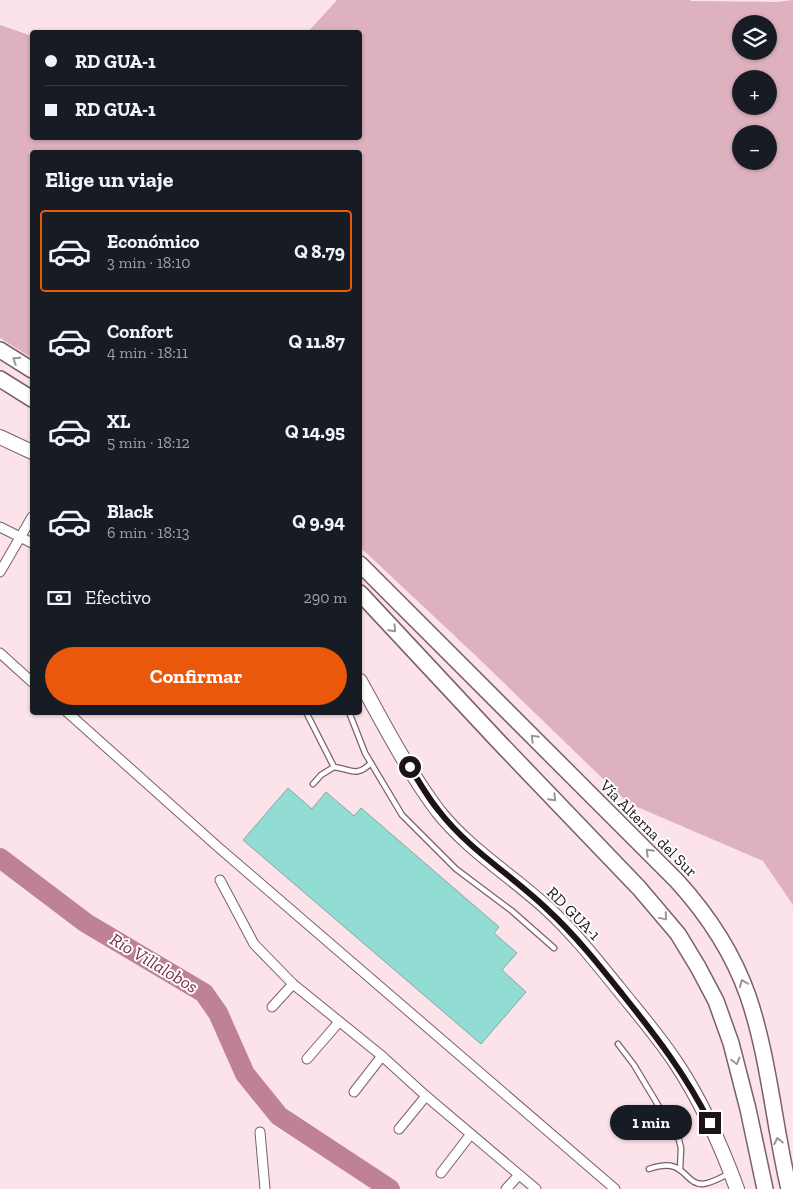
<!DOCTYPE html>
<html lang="es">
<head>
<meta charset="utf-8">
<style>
	:root { --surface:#171b24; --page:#242831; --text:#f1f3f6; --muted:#9ea1a6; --line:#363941; --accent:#ea580c }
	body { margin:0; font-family:"Zilla Slab",serif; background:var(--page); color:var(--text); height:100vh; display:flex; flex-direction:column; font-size:19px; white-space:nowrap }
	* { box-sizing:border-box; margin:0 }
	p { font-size:16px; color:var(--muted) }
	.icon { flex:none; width:28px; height:28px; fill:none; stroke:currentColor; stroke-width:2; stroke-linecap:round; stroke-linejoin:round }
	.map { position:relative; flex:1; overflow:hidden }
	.side { position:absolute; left:30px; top:150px; width:332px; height:565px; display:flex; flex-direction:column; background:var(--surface); border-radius:5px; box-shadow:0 1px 4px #0004 }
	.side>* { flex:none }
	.hud { position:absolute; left:30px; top:30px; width:332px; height:110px; border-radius:5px; box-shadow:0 1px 4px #0004; display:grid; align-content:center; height:110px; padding:0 15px; background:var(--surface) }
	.tools { position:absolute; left:732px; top:15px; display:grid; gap:10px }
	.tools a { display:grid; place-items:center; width:45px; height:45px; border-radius:50%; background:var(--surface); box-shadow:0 1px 4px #0004; font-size:25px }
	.end { position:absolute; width:22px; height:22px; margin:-11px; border:6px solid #1e1417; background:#fff; box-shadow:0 0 0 2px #fff }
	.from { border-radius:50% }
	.bubble { position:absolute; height:35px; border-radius:18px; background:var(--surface); box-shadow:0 1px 4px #0004; font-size:16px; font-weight:700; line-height:35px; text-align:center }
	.hud b { display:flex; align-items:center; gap:18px; height:48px; font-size:19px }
	.hud b+b { border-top:1px solid var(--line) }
	.hud i { width:12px; height:12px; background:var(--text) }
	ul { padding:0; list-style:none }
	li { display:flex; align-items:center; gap:15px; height:82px; margin:0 10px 8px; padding:0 5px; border:2px solid transparent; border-radius:5px }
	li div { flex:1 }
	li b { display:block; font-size:19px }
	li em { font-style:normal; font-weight:700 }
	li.selected { border-color:var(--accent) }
	li>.icon { width:45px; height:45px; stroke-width:1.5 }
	h2 { padding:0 15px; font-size:22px; line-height:60px }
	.pay { display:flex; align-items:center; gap:12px; height:55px; padding:0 15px; font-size:19px }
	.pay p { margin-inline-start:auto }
	.cta { display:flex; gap:10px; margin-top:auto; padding:10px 15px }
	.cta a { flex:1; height:58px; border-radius:30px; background:var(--accent); color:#fff; font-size:20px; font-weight:700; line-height:58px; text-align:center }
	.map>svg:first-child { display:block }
	.green { fill:#deb1be; fill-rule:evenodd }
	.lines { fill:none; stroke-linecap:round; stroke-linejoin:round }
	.river { stroke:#be8294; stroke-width:20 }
	.building { fill:#91ddd4; stroke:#87a6a2 }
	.service-casing { stroke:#7a6168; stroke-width:7 }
	.minor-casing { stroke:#7a6168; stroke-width:11 }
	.primary-casing { stroke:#7a6168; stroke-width:16 }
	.trunk-casing { stroke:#7a6168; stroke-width:18 }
	.service { stroke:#fff; stroke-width:4.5 }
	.minor { stroke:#fff; stroke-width:9 }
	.primary { stroke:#fff; stroke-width:14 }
	.trunk { stroke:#fff; stroke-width:15 }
	.oneway { stroke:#9a9597 }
	.route { stroke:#1e1417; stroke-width:6 }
	.labels { text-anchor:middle; stroke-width:4; stroke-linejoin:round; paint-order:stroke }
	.street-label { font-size:16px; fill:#1e1417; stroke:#fff }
	.water-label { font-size:18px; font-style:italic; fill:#792f4a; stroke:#fff }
</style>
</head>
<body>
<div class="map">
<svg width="793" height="1189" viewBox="0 0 793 1189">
	<rect width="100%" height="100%" fill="#fbe3e9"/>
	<path class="green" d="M337,0H690L691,1L777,2L793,0V905L763,861L628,803L475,655L360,547V152H32V358L0,338V25L32,36V138H360V32H308ZM741,24H769V51H741ZM741,79H769V106H741ZM741,134H769V161H741Z"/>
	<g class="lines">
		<path class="river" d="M0,858L86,923L204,993L218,1013L245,1074L279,1116L390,1189"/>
	</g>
	<path class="building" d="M288,788L312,809L326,792L354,816L361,808L499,927L494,933L517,953L502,970L526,992L481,1044L243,840Z"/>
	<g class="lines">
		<defs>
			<g id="service">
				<path d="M306,712L334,767"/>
				<path d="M349,712L365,753L402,815L456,869L512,911L554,948"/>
				<path d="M313,784L321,775L334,767C351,769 356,778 371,763"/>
				<path d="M618,1044L634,1065L679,1140L681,1148L680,1170"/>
				<path d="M649,1169C687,1156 682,1184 703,1184C712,1183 722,1177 730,1173"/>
			</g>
			<g id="minor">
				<path d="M0,527L32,543"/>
				<path d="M0,572L32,517"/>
				<path d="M0,653L32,682"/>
				<path d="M67,712L218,847L615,1189"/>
				<path d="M220,880L254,944L293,984L382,1056L426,1096L536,1189"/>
				<path d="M272,1007L293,984"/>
				<path d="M307,1059L339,1022"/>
				<path d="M354,1092L382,1056"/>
				<path d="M399,1129L426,1096"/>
				<path d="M260,1132L265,1189"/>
				<path d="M441,1173L471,1134"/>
				<path d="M506,1189L519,1175"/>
			</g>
			<g id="primary">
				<path d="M0,437L32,452"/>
				<path d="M360,681C384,725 408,771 438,811C468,849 512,876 548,909C574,933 596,961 618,988C638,1013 659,1037 676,1063C702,1102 721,1145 737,1189"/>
			</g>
			<g id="trunk">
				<path d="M0,350L32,370"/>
				<path d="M0,379L32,399"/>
				<path d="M360,564L677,881C707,914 733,953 748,996C769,1057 774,1126 789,1189"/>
				<path d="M360,593L499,742L639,888L678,934L698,967L716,1001L731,1043L748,1109L765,1189"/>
			</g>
		</defs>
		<use href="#service" class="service-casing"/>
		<use href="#minor" class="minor-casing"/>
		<use href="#primary" class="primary-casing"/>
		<use href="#trunk" class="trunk-casing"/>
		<use href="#service" class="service"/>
		<use href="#minor" class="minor"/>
		<use href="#primary" class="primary"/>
		<use href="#trunk" class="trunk"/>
	</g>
	<defs><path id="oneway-chevron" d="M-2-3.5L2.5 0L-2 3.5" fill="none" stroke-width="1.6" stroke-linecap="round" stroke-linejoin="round" transform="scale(1.25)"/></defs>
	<g class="oneway">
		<use href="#oneway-chevron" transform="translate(16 360) rotate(-147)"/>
		<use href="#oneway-chevron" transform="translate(393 629) rotate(47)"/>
		<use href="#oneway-chevron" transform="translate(534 738) rotate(-135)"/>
		<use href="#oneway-chevron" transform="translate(553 798) rotate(46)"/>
		<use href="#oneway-chevron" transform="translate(649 852) rotate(-135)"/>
		<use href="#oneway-chevron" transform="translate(664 917) rotate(50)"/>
		<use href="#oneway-chevron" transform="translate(743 983) rotate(-112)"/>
		<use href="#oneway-chevron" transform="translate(736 1061) rotate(75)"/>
		<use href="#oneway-chevron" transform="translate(778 1141) rotate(-101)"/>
	</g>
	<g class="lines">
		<path class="route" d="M410,767C419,782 428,798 439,811C469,850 513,876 548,910C576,936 599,965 623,995C656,1036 686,1075 710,1123"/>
	</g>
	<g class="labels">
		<g class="street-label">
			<text transform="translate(649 828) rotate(45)" y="6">Vía Alterna del Sur</text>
			<text transform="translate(574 913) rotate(45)" y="6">RD GUA-1</text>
		</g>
		<g class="water-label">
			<text transform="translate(154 963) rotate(31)" y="6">Río Villalobos</text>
		</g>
	</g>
</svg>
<div class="tools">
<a><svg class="icon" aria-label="layers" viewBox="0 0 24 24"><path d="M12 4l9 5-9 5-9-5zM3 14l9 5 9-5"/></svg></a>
<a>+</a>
<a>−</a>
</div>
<i class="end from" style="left:410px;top:767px"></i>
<i class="end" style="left:710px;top:1123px"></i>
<div class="bubble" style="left:610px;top:1105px;width:82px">1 min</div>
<div class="hud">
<b><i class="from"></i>RD GUA-1</b>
<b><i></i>RD GUA-1</b>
</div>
<section class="side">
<h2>Elige un viaje</h2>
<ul>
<li class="selected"><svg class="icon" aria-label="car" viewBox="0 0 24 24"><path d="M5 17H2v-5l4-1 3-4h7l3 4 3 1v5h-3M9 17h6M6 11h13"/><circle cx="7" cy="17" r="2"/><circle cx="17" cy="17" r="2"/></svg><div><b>Económico</b><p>3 min · 18:10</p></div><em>Q 8.79</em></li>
<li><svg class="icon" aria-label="car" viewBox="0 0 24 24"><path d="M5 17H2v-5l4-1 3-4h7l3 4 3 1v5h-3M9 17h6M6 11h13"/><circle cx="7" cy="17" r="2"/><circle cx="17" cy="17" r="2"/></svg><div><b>Confort</b><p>4 min · 18:11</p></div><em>Q 11.87</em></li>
<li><svg class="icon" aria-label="car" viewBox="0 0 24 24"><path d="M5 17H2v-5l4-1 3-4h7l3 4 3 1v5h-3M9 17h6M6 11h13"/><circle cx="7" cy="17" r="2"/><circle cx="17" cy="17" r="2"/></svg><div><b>XL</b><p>5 min · 18:12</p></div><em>Q 14.95</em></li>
<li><svg class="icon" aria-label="car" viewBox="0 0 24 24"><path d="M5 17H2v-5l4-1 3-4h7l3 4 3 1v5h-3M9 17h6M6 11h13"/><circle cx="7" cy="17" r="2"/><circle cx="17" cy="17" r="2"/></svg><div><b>Black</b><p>6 min · 18:13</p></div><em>Q 9.94</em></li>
</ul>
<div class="pay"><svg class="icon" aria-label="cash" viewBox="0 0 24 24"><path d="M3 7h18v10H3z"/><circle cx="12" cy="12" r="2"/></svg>Efectivo<p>290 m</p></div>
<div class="cta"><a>Confirmar</a></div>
</section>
</div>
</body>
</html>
